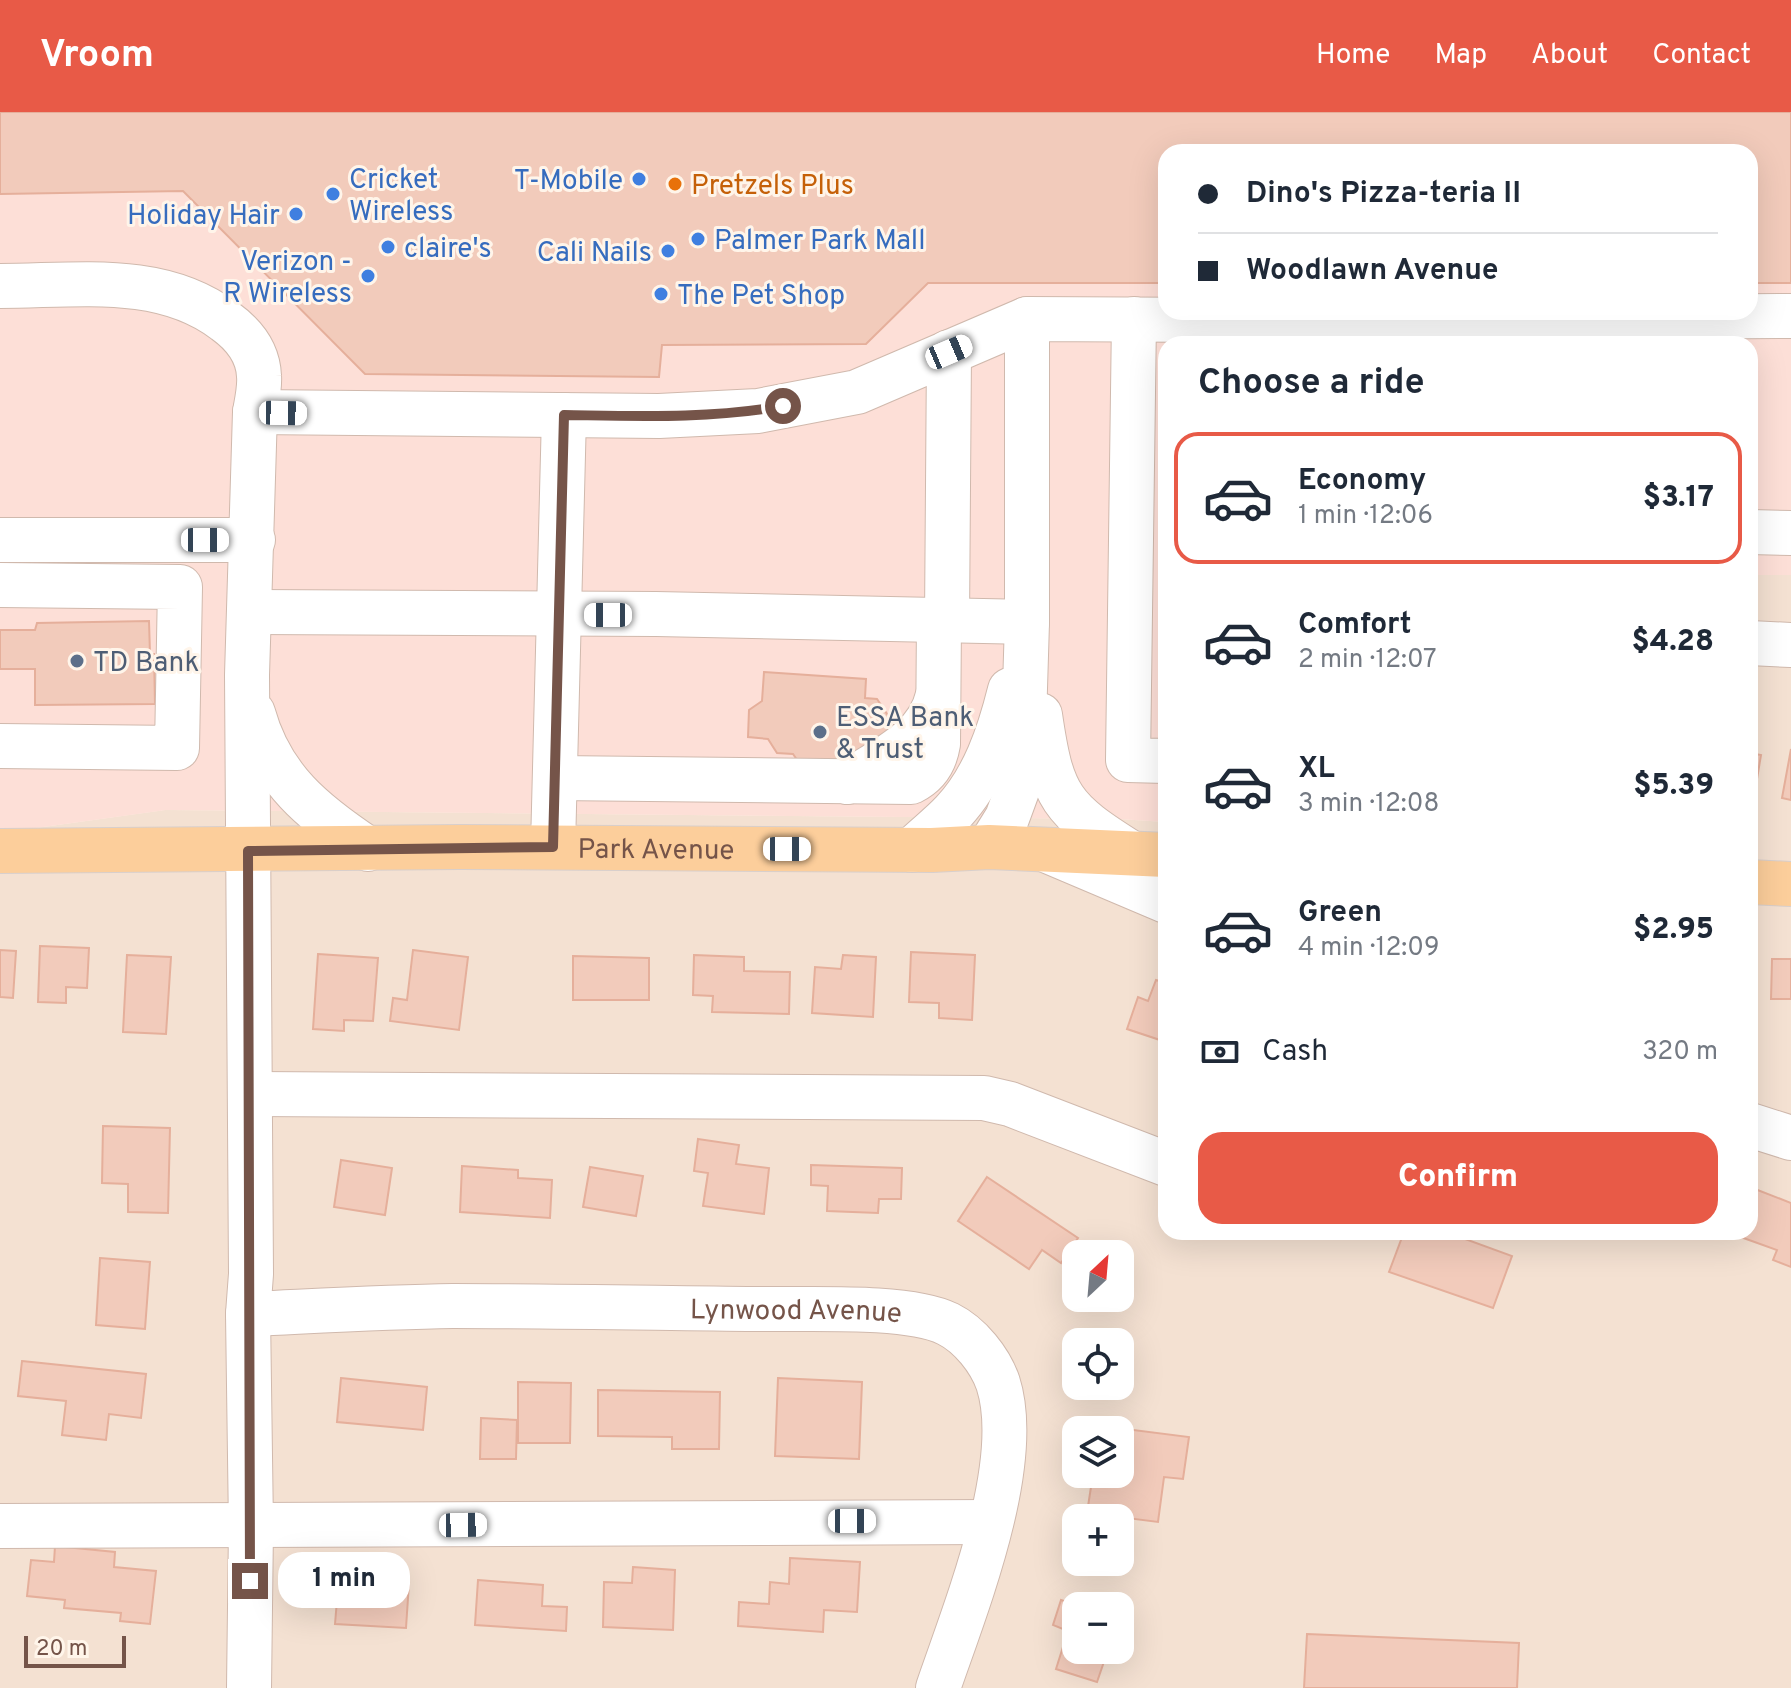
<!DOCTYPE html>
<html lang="en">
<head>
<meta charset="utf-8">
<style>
	:root { --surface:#fff; --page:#f6f6f7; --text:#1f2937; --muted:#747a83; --line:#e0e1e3; --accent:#e85a47 }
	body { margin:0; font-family:Overpass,sans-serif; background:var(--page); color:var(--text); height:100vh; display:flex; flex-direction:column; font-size:30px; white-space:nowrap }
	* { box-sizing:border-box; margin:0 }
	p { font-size:26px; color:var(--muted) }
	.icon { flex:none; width:44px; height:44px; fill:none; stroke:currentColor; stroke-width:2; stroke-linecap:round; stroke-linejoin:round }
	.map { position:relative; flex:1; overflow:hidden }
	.drawer { position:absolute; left:1158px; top:224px; width:600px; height:904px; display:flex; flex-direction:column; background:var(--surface); border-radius:24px; box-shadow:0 8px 32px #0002 }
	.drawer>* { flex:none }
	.top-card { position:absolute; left:1158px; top:32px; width:600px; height:176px; border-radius:24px; box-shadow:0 8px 32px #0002; display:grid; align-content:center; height:176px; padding:0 40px; background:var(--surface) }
	.needle { width:52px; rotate:26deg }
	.controls { position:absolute; left:1062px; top:1128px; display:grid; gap:16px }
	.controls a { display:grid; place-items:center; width:72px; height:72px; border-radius:16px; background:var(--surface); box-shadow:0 8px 32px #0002; font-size:40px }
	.scale { position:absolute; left:24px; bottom:20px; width:102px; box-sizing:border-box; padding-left:8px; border:4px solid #755449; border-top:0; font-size:22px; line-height:28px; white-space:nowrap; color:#755449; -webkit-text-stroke:6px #fff5ea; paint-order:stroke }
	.end { position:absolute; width:36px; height:36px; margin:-18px; border:10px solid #755449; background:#fff; box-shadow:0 0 0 4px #fff }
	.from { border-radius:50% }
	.bubble { position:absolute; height:56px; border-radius:24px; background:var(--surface); box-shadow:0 8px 32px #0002; font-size:26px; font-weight:800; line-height:56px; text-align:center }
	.car { position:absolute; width:24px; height:48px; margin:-24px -12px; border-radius:10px; box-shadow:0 0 6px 2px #0007; background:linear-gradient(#fff 24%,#345 0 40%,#fff 0 76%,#345 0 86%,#fff 0) }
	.top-card b { display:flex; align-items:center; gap:28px; height:76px; font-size:30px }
	.top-card b+b { border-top:2px solid var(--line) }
	.top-card i { width:20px; height:20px; background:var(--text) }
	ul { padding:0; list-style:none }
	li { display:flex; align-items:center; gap:24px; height:132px; margin:0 16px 12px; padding:0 24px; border:4px solid transparent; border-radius:24px }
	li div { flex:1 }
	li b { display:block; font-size:30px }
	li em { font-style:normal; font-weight:800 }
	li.on { border-color:var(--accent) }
	li>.icon { width:72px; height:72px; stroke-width:1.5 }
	h2 { padding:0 40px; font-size:36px; line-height:96px }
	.pay { display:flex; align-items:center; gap:20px; height:88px; padding:0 40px; font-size:30px }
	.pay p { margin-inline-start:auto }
	.action { display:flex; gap:16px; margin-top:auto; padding:16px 40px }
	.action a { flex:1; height:92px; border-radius:24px; background:var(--accent); color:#fff; font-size:32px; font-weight:800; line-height:92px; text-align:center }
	header { display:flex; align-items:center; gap:48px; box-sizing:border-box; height:112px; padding:0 40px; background:var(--accent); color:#fff }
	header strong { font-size:38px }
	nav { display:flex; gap:44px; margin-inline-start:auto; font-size:28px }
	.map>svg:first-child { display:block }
	.residential { fill:#f4e1d2; fill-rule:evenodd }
	.commercial { fill:#fddfd7; fill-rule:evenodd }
	.building { fill:#f2cbbb; stroke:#e5af9b; stroke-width:2 }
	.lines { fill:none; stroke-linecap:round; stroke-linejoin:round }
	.minor-casing { stroke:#d0b9ad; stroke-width:46 }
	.major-casing { stroke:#d8cfcc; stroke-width:46 }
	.minor { stroke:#fff; stroke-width:44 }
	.major { stroke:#fcce9b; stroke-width:44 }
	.route { stroke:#755449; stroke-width:10 }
	.shop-dot { fill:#3f7fe0; stroke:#fff5ea; stroke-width:3 }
	.food-dot { fill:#e8710a; stroke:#fff5ea; stroke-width:3 }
	.service-dot { fill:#5c6f8a; stroke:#fff5ea; stroke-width:3 }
	.labels { text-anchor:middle; stroke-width:6; stroke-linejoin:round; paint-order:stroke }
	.shop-label { font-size:28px; fill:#366cbe; stroke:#fff5ea; text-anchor:start }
	.food-label { font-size:28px; fill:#c56008; stroke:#fff5ea; text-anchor:start }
	.service-label { font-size:28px; fill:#4e5e75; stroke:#fff5ea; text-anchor:start }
	.street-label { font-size:28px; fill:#755449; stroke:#fff5ea }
</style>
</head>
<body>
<header>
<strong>Vroom</strong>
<nav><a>Home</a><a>Map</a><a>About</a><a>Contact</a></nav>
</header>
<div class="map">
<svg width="1791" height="1576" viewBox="0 0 1791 1576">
	<rect width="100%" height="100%" fill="#fdf0e4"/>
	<path class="residential" d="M1750,463H1791V1576H0V721L165,698L1118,707L1166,710V1120H1750ZM1076,1142H1120V1186H1076ZM1076,1230H1120V1274H1076ZM1076,1318H1120V1362H1076ZM1076,1406H1120V1450H1076ZM1076,1494H1120V1538H1076Z"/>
	<path class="commercial" d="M0,0H1791V463H1750V232H1166V710L1118,707L166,698L0,721ZM1166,40H1750V200H1166Z"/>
	<g class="building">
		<path d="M0,0H1791V171H1750V40H1166V171H928L866,232L662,233L659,265L365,262L183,79L0,82Z"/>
		<path d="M149,509L150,542H154L155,592L35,593V557H0V518H35L37,511Z"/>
		<path d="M764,560L866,567L865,586L877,587L920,651L802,655L793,642L777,641L768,627L748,625L749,598L762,589Z"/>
		<path d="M1791,637V688L1782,686Z"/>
		<path d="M1750,641L1761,643L1752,697H1750Z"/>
		<path d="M40,834L89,836L87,876L66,875V891L38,890Z"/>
		<path d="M0,838L16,839L13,886L0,885Z"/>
		<path d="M413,838L468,845L459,918L390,909L393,886L407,888Z"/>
		<path d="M911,840L975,843L972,908L939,906V891L909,890Z"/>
		<path d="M318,842L378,846L373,909L344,908V919L313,917Z"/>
		<path d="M127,843L171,845L166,922L123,920Z"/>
		<path d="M694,843L744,845V859L790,860L789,902L712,900L713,884L693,883Z"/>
		<path d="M843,843L876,845L873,905L812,901L815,855L841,857Z"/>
		<path d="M573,844L649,846V888H573Z"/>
		<path d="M1772,847H1791V887H1771Z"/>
		<path d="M1156,868L1166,871V930L1127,917L1138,885L1148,889Z"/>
		<path d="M103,1014L170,1016L168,1101L128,1100V1072L102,1071Z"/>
		<path d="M698,1027L739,1033L736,1052L769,1056L764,1102L703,1094L708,1061L694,1059Z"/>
		<path d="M341,1048L392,1056L385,1103L334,1095Z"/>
		<path d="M811,1053L902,1056L901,1087H879L878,1101L827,1099L828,1074L811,1073Z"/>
		<path d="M462,1054L518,1058V1066L552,1068L550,1106L460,1100Z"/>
		<path d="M590,1055L643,1064L636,1104L583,1095Z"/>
		<path d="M987,1065L1078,1126L1061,1151L1042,1138L1029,1157L958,1109Z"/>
		<path d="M1755,1077L1791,1091V1155L1773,1148L1777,1138L1738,1124L1739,1120H1750V1090Z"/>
		<path d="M1404,1120H1446L1512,1144L1493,1196L1389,1160Z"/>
		<path d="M100,1146L150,1150L145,1217L96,1213Z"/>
		<path d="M22,1249L146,1262L141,1306L109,1302L106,1328L62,1323L66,1289L18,1284Z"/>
		<path d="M341,1266L427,1275L423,1318L337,1310Z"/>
		<path d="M778,1266L862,1270L859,1347L775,1344Z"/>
		<path d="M518,1270L571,1271L570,1331H518Z"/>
		<path d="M598,1278L720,1280L719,1337H672V1325L598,1324Z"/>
		<path d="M481,1306L517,1308L516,1347H480Z"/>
		<path d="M1086,1312L1189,1325L1183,1367L1164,1365L1158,1410L1087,1401L1093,1362H1120V1318H1085Z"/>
		<path d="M55,1434L115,1440L114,1455L156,1459L150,1512L120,1509L121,1501L64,1496L65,1488L27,1484L31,1448L54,1450Z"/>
		<path d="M790,1446L860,1450L857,1500L824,1498L823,1520L738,1514L739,1490L769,1492L770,1470L789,1472Z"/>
		<path d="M633,1455L675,1458L673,1518L603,1515L604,1470L632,1471Z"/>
		<path d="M349,1468L409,1471L406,1516L335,1512L337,1488L348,1489Z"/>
		<path d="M478,1468L543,1473L542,1494L567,1495L566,1519L475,1513Z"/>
		<path d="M1061,1488L1080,1494H1076V1538H1108L1097,1570L1056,1557L1068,1519L1053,1513Z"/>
		<path d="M1307,1522L1519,1531L1517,1576H1304Z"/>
	</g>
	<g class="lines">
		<defs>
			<g id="minor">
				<path d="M0,174C76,174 161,160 225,209C243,222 258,240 259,264C260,275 257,289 255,300L247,563L251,1162L248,1202L251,1415L249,1576"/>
				<path d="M1134,207L1128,648L1166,649"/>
				<path d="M255,300L659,304L758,299L857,280L1027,207L1227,208L1791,204"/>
				<path d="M1750,420L1791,421"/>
				<path d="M0,428H253"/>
				<path d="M0,473L180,475L177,636L0,634"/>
				<path d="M250,500L656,502L1027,510"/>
				<path d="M947,509L949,240"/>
				<path d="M1750,531L1791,533"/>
				<path d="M253,601C271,667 314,701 368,737"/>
				<path d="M1040,603C1052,686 1061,697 1131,741"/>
				<path d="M556,666L911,670C927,662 935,650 938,632L939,509"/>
				<path d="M847,670C883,647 928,628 938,583"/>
				<path d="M553,735L564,303"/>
				<path d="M989,735L1007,706L1018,676L1023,642L1027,510V207"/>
				<path d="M912,738C925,725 940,714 953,700C984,667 999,622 1010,578"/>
				<path d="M1048,739L1166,789"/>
				<path d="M250,982L984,986L1010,992L1166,1052"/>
				<path d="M1750,1013L1791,1026"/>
				<path id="s1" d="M248,1202C316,1199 385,1195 453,1194C554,1194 655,1196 756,1197C804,1198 908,1192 948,1212C970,1223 990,1248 998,1271C1024,1352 965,1497 938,1576"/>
				<path d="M0,1414L991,1410"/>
			</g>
			<g id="major">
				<path id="s2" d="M0,739L460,735L932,738L989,735L1166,743"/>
				<path d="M1750,770L1791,772"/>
			</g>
		</defs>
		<use href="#minor" class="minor-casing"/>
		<use href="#major" class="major-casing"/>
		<use href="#minor" class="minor"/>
		<use href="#major" class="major"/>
	</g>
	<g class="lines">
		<path class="route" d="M250,1469L248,739L553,735L564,303C636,304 711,307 783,294"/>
	</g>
	<g class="shop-dot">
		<circle cx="639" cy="67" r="8"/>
		<circle cx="333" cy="82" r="8"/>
		<circle cx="296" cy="102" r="8"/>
		<circle cx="698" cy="127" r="8"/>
		<circle cx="388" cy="135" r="8"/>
		<circle cx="668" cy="139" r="8"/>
		<circle cx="368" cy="164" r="8"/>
		<circle cx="661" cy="182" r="8"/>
	</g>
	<circle class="food-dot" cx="675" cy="72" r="8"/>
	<g class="service-dot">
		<circle cx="77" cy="549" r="8"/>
		<circle cx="820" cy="620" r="8"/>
	</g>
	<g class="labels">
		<g class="shop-label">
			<text x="349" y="76">Cricket<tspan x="349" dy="32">Wireless</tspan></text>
			<text x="623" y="77" text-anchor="end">T-Mobile</text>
			<text x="280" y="112" text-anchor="end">Holiday Hair</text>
			<text x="714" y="137">Palmer Park Mall</text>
			<text x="404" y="145">claire's</text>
			<text x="652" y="149" text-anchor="end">Cali Nails</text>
			<text x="352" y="158" text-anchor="end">Verizon -<tspan x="352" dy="32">R Wireless</tspan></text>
			<text x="677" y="192">The Pet Shop</text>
		</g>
		<g class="food-label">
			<text x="691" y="82">Pretzels Plus</text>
		</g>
		<g class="service-label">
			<text x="93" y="559">TD Bank</text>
			<text x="836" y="614">ESSA Bank<tspan x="836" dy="32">&amp; Trust</tspan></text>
		</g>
		<g class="street-label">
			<text dy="10" stroke="none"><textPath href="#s2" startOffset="656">Park Avenue</textPath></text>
			<text dy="10" stroke="none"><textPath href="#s1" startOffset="548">Lynwood Avenue</textPath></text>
		</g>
	</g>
</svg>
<div class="controls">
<a><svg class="needle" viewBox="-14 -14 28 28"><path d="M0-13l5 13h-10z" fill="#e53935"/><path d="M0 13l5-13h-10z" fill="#747a83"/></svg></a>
<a><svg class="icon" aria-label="locate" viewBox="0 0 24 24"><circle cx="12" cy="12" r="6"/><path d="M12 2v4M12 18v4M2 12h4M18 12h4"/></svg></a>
<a><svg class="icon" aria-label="layers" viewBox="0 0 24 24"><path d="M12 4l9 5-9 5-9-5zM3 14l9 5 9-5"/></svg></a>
<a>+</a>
<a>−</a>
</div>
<div class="scale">20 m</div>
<i class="end from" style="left:783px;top:294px"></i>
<i class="end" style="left:250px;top:1469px"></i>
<div class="bubble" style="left:278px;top:1440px;width:132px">1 min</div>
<i class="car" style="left:949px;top:240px;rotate:67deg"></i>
<i class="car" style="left:283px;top:301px;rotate:91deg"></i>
<i class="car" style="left:205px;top:428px;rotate:90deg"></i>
<i class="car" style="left:608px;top:503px;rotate:270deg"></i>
<i class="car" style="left:787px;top:737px;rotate:90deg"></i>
<i class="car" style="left:852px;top:1409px;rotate:90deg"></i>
<i class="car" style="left:463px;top:1413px;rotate:89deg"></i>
<div class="top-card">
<b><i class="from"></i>Dino's Pizza-teria II</b>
<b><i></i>Woodlawn Avenue</b>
</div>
<section class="drawer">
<h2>Choose a ride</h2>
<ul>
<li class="on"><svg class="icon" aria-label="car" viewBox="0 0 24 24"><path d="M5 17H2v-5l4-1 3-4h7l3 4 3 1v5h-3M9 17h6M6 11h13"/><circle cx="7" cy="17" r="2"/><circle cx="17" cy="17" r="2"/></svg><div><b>Economy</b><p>1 min · 12:06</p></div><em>$3.17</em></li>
<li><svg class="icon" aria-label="car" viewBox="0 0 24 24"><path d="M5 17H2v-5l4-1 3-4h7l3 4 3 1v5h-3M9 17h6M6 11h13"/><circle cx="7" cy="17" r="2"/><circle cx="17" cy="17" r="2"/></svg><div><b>Comfort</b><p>2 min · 12:07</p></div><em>$4.28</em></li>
<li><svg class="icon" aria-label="car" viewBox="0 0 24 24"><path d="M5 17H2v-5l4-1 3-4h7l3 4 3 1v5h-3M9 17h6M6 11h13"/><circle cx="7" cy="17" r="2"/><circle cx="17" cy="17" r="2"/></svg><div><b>XL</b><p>3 min · 12:08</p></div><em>$5.39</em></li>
<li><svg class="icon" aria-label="car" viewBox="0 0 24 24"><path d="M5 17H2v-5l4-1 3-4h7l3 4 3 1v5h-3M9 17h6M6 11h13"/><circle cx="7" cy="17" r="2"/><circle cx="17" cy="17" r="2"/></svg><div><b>Green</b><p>4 min · 12:09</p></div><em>$2.95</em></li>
</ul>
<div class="pay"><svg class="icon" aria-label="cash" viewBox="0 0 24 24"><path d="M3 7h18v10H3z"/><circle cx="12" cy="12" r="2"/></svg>Cash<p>320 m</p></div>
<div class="action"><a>Confirm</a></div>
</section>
</div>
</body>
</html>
